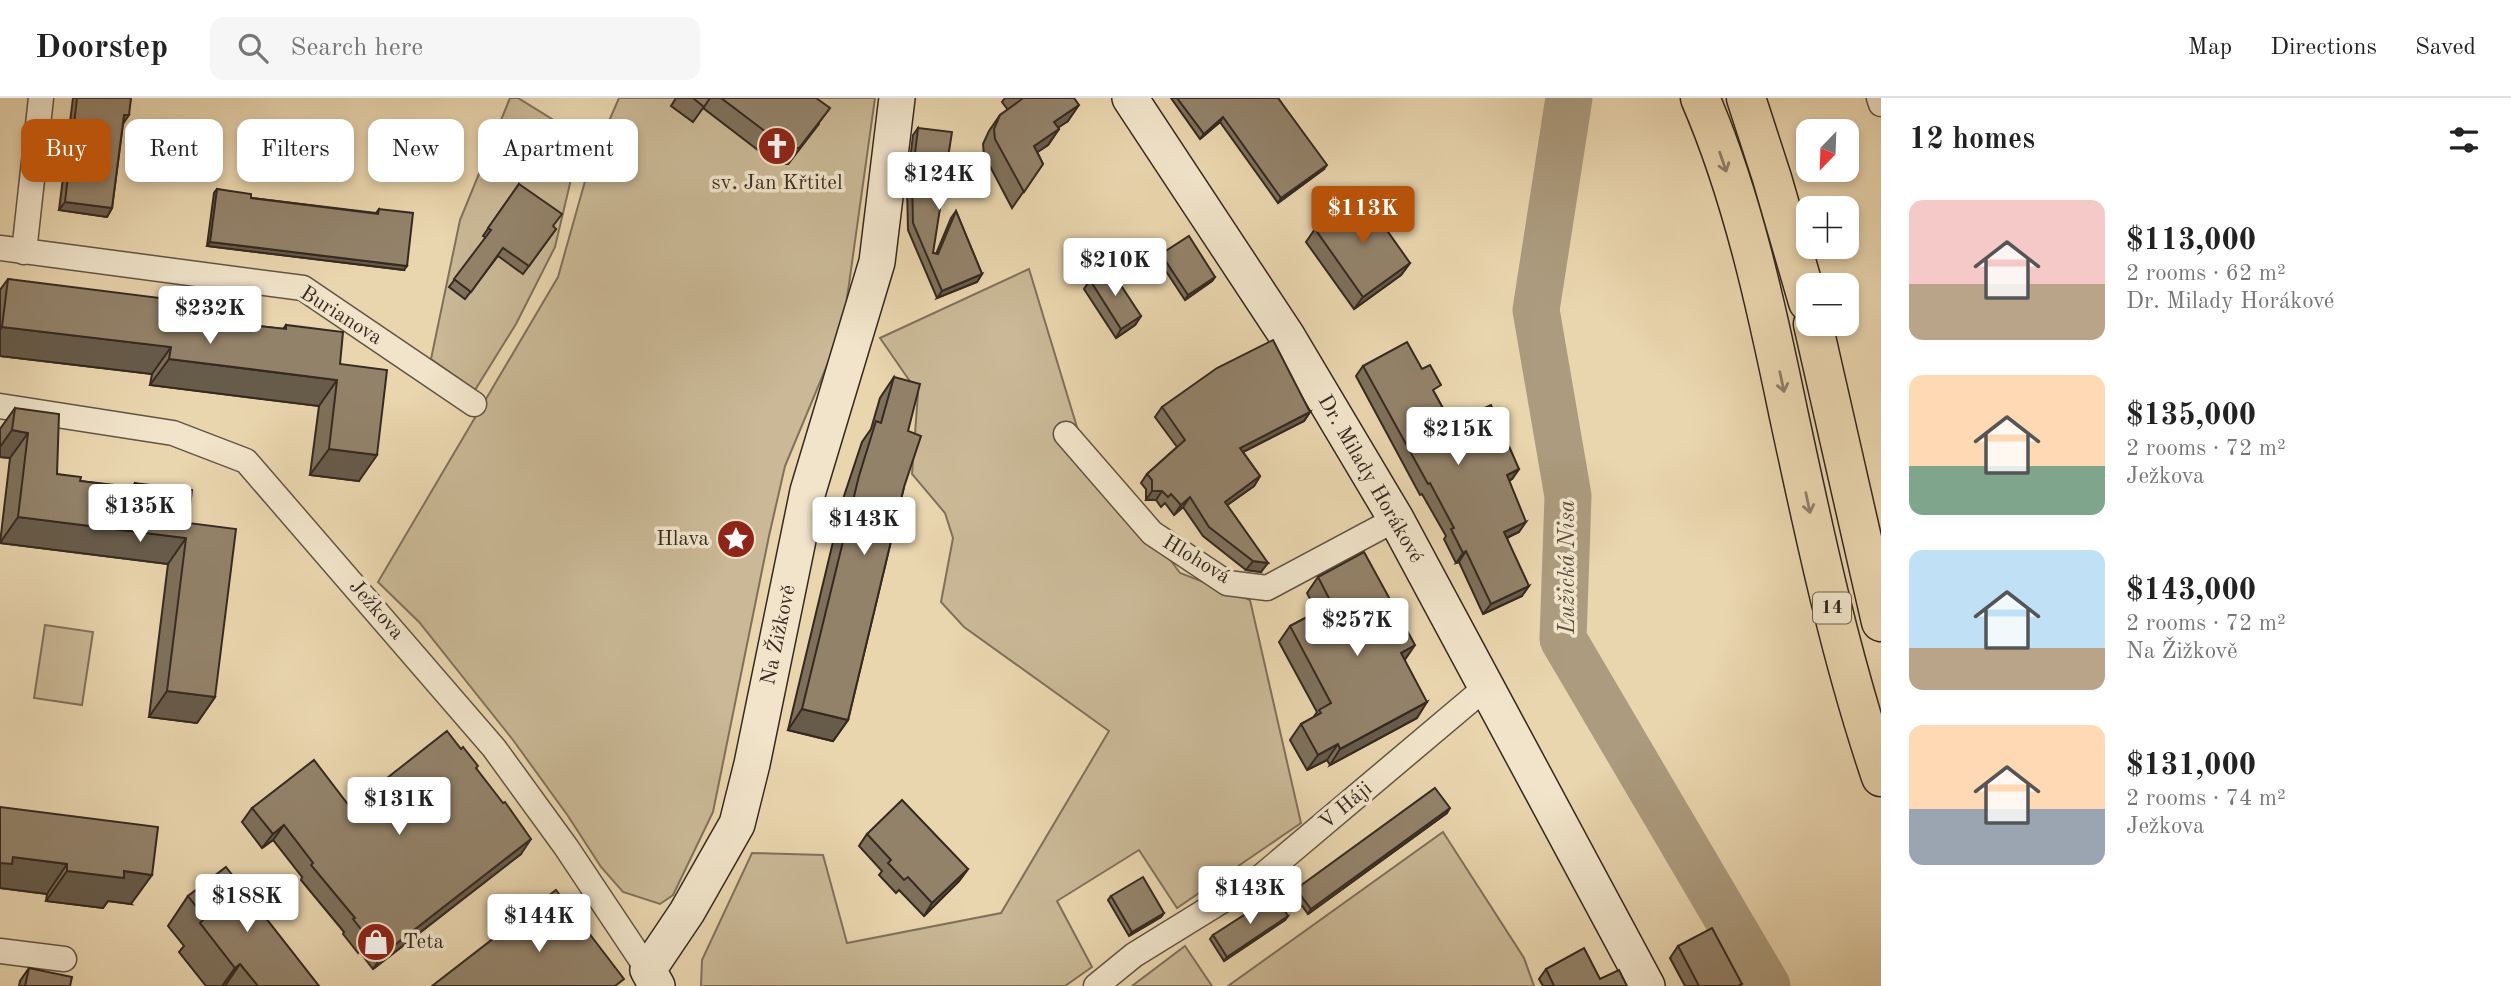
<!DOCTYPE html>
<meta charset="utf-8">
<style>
:root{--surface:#fff;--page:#f6f6f6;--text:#222;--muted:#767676;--line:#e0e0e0;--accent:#b45309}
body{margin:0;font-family:"Old Standard TT",serif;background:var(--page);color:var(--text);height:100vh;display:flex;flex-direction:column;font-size:26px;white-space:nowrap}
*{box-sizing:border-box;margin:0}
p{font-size:23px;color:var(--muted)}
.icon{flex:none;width:38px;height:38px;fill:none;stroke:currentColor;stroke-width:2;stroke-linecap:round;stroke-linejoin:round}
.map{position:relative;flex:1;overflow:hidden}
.side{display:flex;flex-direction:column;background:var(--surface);width:630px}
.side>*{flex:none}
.banner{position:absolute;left:21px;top:21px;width:665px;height:63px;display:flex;gap:14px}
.needle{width:46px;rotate:203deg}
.buttons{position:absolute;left:1796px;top:21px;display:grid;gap:14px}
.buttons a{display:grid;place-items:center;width:63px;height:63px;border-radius:14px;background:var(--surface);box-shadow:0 4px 10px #0003;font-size:35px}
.price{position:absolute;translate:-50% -60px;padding:0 16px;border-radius:7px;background:#fff;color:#222;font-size:23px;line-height:46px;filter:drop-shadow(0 2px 4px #0008)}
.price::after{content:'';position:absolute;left:50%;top:42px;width:21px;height:16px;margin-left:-10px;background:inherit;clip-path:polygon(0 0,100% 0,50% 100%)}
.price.current{background:var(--accent);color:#fff}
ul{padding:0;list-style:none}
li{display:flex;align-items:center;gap:21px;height:175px;padding:0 28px}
li span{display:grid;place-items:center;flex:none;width:196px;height:140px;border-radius:14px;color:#555}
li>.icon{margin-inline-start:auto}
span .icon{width:84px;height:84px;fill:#fffc;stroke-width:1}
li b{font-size:30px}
h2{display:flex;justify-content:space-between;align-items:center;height:84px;padding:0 28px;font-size:30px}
.pill{padding:0 24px;border-radius:14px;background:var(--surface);box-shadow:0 4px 10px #0003;font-size:24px;line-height:63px}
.pill.current{background:var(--accent);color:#fff}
header{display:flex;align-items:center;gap:42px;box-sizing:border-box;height:98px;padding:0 35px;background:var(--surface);border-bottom:2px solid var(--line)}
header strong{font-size:33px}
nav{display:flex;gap:38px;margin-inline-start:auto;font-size:24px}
.search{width:490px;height:63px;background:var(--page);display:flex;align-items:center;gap:18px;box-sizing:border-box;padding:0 24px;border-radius:14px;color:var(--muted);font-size:26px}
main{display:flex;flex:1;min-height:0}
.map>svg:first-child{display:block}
.green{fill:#cab896;stroke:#80705b;stroke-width:2}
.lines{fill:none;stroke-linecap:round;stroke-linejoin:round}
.river{stroke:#ac9b7e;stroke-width:47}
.street-casing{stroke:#625444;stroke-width:27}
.secondary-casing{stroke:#352920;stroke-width:38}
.highway-casing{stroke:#352920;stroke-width:41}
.street{stroke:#f1e4ca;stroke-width:24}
.secondary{stroke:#f1e4ca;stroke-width:35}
.highway{stroke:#e9d5ae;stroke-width:38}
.wall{fill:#7e705b;stroke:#352920;stroke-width:2}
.shaded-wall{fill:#675b4a;stroke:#352920;stroke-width:2}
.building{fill:#93826a;stroke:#352920;stroke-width:2}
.oneway{stroke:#8f7f67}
.labels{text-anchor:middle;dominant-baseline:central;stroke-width:7;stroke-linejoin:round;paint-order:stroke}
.shield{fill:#f1e4ca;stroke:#6d6153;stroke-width:2}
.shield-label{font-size:19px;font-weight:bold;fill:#352920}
.poi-label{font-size:21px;fill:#352920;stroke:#f1e4ca}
.street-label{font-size:21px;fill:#352920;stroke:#f1e4ca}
.water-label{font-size:23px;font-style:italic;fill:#594b3c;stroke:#f1e4ca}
</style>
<header>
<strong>Doorstep</strong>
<div class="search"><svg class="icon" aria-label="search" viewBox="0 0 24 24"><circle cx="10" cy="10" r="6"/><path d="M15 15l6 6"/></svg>Search here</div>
<nav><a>Map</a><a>Directions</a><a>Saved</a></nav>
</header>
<main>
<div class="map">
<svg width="1881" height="888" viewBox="0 0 1881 888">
<rect width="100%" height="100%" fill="#e9d5ae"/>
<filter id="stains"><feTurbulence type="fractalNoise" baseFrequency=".00286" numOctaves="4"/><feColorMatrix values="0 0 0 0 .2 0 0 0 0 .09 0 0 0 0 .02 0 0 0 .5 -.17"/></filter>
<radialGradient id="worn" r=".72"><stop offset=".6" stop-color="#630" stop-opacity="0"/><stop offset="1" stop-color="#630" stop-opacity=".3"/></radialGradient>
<g class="green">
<polygon points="510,0 518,0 581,39 555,149 516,226 475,292 431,261 460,122"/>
<polygon points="619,0 677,0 703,10 794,0 875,0 843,229 785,368 769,438 713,714 673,797 660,806 623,794 601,769 568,718 513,642 419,524 378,484 558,179 589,69"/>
<polygon points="1029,171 1080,339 1180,475 1250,502 1301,725 1177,810 1139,752 1057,803 1092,869 1065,888 701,888 702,862 752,755 823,757 847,845 1001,815 1109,633 964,529 941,504 953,440 945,415 912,376 918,295 880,240"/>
<polygon points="45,527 93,534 82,607 34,600"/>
<polygon points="1443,734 1524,860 1534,888 1228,888"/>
<polygon points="1185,848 1212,888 1132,888"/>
</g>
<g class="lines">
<polyline class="river" points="1569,0 1536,212 1568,398 1563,541 1767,888"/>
<defs>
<g id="street">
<polyline points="1879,0 1881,6"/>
<polyline points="0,150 303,190 474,306"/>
<polyline points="24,154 41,0"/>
<polyline points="0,308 173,335 246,363 494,650 566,749 648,872"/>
<polyline points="1066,336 1152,435 1227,485 1267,490 1396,421"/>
<polyline points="0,853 64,861"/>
<polyline points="1096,888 1134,857 1262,778 1485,590"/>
</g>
<g id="secondary">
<polyline points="1130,0 1287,238 1396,421 1647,888"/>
<polyline points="657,888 648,872 687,814 737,726 752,666 808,393 877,164 897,0"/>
</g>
<g id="highway">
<path d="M 1700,0 C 1743,99 1767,212 1789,318 C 1815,439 1841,561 1881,679"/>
<polyline points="1746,0 1772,80 1808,204"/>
<polyline points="1813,226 1881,524"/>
</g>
</defs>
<use href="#street" class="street-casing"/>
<use href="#secondary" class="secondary-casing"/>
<use href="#highway" class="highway-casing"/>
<use href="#street" class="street"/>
<use href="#secondary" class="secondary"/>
<use href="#highway" class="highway"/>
</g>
<g class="wall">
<polygon points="73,0 131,0 123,26 112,110 107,119 59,112"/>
<polygon points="676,0 816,0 819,26 788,66 776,66 703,10 693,24 671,8"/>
<polygon points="1005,0 1074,0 1068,23 1058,29 1059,31 1048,47 1037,54 1043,66 1012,110 984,57 983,46 989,33 1000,17 1008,12 1002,4"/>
<polygon points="1171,0 1278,0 1324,71 1278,105 1220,24 1200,41"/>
<polygon points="918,30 933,155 936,156 951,120 956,113 982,176 977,184 937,200 908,132 907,88 913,37"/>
<polygon points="519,86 553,129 556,131 523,176 498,158 465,201 449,189 486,140 483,138"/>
<polygon points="217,91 251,100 376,115 379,111 404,172 207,148 214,95"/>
<polygon points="1315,131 1410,165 1401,177 1354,211 1306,144"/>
<polygon points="1161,156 1215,179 1212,183 1185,202 1158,161"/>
<polygon points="8,181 232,225 283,231 286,227 340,266 359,383 310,377 319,308 150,287 152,276 0,258 0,192"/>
<polygon points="1090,182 1141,218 1135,227 1116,240 1084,191"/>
<polygon points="1363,268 1435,296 1451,325 1519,371 1512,381 1509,383 1519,434 1507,440 1522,498 1483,516 1459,464 1456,465 1444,441 1446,438 1422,396 1420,397 1356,278"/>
<polygon points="894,279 908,333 904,389 848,622 833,643 788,632 844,398 862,344 871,331 880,300"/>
<polygon points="1162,309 1310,314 1304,323 1243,354 1260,378 1254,388 1227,407 1261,474 1246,472 1203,438 1183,409 1174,417 1165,405 1161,409 1156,402 1146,402 1146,391 1141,385 1147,376 1177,349 1155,319"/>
<polygon points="15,310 57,376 80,383 132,389 135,385 188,425 215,599 197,625 149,619 168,466 0,445 10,360 0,359 0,331"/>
<polygon points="1318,479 1404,562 1417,620 1330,667 1327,662 1307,672 1290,642 1301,626 1313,620 1317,614 1279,544 1290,528 1317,514 1307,495"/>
<polygon points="476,670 521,756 373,871 359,853 358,855 343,836 344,834 301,782 302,779 273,742 262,750 242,724 252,710 350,709"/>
<polygon points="0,709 131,806 108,803 103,810 46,803 47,796 0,790"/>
<polygon points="1447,715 1308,816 1293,795 1296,791"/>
<polygon points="867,736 968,771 959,783 924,818 899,792 896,795 879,777 882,773 859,748"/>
<polygon points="188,798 319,888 206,888 179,854 184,848 168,828"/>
<polygon points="1111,798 1164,815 1161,819 1129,838 1108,802"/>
<polygon points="1288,818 1285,822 1224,863 1210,841 1213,837"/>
<polygon points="1678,848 1742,886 1740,888 1685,888 1670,860"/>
<polygon points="29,870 70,888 19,888 20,883"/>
<polygon points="1546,871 1600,881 1627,888 1543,888 1539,881"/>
</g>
<g class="shaded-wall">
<polygon points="1079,7 1068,23 1043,40 1054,24"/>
<polygon points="830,10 788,66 776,66 787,50"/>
<polygon points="124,17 129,17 123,26"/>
<polygon points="1223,19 1220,24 1200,41 1204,36"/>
<polygon points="1059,31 1048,47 1023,64 1034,48"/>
<polygon points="1327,67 1324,71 1278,105 1281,100"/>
<polygon points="65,104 112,110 107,119 59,112"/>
<polygon points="210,144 407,168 404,172 207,148"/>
<polygon points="1410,165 1401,177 1354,211 1363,199"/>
<polygon points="982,176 977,184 937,200 942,193"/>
<polygon points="1215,179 1212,183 1185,202 1188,197"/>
<polygon points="1141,218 1135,227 1116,240 1121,231"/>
<polygon points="2,229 171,249 152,276 0,258 0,232"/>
<polygon points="169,261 337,282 319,308 150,287"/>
<polygon points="1310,314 1304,323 1233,359 1240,350"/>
<polygon points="12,332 28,335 10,360 0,359 0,349"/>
<polygon points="329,351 377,357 359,383 310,377"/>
<polygon points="1519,371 1512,381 1500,387 1507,377"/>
<polygon points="1260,378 1254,388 1219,413 1225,404"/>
<polygon points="1152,393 1162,393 1156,402 1146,402"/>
<polygon points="1190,399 1183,409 1174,417 1181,407"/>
<polygon points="18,419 186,440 168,466 0,445"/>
<polygon points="1526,424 1519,434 1497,444 1504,434"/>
<polygon points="1466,453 1459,464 1456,465 1463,455"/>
<polygon points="1253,463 1268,465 1261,474 1246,472"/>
<polygon points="1529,488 1522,498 1483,516 1491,506"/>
<polygon points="1415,547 1404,563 1401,555"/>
<polygon points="167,593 215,599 197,625 149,619"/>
<polygon points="1427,604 1417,620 1330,667 1340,651"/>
<polygon points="802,611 848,622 833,643 788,632"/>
<polygon points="1338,646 1327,662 1307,672 1318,657"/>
<polygon points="1450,710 1447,715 1308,816 1311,811"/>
<polygon points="284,727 273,742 262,750 273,736"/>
<polygon points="531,741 521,756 373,871 383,856"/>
<polygon points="13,759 67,766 47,796 0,790 0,765"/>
<polygon points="968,771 959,783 924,818 932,805"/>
<polygon points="67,773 124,773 152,777 131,806 108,803 103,810 46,803"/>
<polygon points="1164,815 1161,819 1129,838 1132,834"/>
<polygon points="1288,818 1285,822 1224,863 1227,859"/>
<polygon points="240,866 225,888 222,888 235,870"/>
</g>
<g class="building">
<polygon points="77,0 131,0 129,17 124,17 112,110 65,104"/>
<polygon points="693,0 710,0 704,9"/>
<polygon points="721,0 816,0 830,10 799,50 787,50"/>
<polygon points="1021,0 1074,0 1079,7 1054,24 1059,31 1034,48 1043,66 1024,94 995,41 994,31 1000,17 1022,1"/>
<polygon points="1177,0 1278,0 1327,67 1281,100 1223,19 1204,36"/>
<polygon points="918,30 952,34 933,155 938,156 956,113 982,176 942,193 913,125 912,81"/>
<polygon points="519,86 562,116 553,128 556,131 529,168 503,150 471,194 454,181 491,132 488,130"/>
<polygon points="217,91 251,96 251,100 378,116 379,111 413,115 407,168 210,144"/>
<polygon points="1362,97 1410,165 1363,199 1315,131"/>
<polygon points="1189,138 1215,179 1188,197 1161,156"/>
<polygon points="1109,169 1141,218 1121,231 1090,182"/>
<polygon points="8,181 176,202 175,213 232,220 232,225 286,231 286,227 343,234 340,266 387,272 377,357 329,351 337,282 169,261 171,249 2,229"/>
<polygon points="1273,242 1310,314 1240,350 1260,378 1225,404 1268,465 1253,463 1209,429 1190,399 1181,407 1171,396 1168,399 1162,393 1152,393 1152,382 1147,376 1185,342 1162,309 1217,270"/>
<polygon points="1407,244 1422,271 1430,267 1441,287 1433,292 1451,325 1491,307 1519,371 1507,377 1526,424 1504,434 1529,488 1491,506 1466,453 1463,455 1451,431 1454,430 1430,385 1428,386 1363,268"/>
<polygon points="894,279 920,286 908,333 921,338 904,389 848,622 802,611 859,378 876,323 881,325"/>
<polygon points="15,310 59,316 57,376 81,379 80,383 134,390 135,385 192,392 188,425 236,431 215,599 167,593 186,440 18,419 28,335 12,332"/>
<polygon points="1364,454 1415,547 1401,555 1427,604 1340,651 1338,646 1318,657 1301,626 1321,615 1319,612 1331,605 1290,528 1332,506 1318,479"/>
<polygon points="447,633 461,651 463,649 478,668 476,670 503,705 505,704 531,741 383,856 370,839 368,840 353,821 355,820 311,767 313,765 284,727 273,736 252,710 314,662 350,709"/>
<polygon points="1435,690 1450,710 1311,811 1296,791"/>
<polygon points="902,702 968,771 932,805 908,779 904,782 888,765 891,762 867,736"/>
<polygon points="0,709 158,729 152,777 124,773 124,780 67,773 67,766 13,759 12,766 0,765"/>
<polygon points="226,769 319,888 258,888 240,866 235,870 200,825 205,820 188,798"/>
<polygon points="1143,779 1164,815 1132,834 1111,798"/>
<polygon points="556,792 624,881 615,888 432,888"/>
<polygon points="1275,797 1288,818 1227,859 1213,837"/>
<polygon points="1712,830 1742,886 1738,888 1699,888 1678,848"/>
<polygon points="1584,850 1600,881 1619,872 1627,888 1554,888 1546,871"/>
<polygon points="29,870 72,879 70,888 25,888"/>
</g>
<defs><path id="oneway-shaft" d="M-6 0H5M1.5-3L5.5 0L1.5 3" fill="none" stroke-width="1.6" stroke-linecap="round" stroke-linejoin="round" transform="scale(1.75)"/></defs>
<g class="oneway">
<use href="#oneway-shaft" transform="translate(1723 64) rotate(71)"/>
<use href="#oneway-shaft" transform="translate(1782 284) rotate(78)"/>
<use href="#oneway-shaft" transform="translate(1808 405) rotate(78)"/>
</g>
<defs>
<symbol id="church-disc" viewBox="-11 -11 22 22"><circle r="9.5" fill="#8f2418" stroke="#f1e4ca"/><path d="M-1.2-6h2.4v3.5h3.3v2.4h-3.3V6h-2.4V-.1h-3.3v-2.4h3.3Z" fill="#fff"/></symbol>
<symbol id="sight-disc" viewBox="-11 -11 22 22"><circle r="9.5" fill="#8f2418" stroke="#f1e4ca"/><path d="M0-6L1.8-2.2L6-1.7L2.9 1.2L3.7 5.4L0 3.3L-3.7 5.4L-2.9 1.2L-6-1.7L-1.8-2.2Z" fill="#fff"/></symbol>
<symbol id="shop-disc" viewBox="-11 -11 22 22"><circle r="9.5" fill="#8f2418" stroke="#f1e4ca"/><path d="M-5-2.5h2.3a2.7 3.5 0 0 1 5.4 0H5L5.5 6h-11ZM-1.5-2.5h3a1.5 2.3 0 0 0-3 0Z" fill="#fff"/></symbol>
</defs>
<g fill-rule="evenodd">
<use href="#church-disc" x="755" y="26" width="44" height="44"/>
<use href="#sight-disc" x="714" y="419" width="44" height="44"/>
<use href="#shop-disc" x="354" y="822" width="44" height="44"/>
</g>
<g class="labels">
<rect class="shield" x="1813" y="494.5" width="38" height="31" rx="5"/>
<g class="shield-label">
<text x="1832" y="510">14</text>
</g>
<g class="poi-label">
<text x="777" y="85">sv. Jan Křtitel</text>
<text x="709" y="441" text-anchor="end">Hlava</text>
<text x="403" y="844" text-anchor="start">Teta</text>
</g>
<g class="street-label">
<text transform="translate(341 218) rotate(32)">Burianova</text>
<text transform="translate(1370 381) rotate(60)">Dr. Milady Horákové</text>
<text transform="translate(1196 462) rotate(31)">Hlohová</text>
<text transform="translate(376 512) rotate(49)">Ježkova</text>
<text transform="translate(779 537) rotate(-78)">Na Žižkově</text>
<text transform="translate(1346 708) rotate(-40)">V Háji</text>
</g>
<g class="water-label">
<text transform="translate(1567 469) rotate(-90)">Lužická Nisa</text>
</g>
</g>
<rect width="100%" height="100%" filter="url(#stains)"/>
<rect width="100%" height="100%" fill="url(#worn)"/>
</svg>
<div class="buttons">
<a><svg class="needle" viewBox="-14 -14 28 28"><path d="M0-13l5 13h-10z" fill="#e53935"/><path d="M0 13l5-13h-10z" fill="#767676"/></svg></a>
<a>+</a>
<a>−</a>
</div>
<b class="price" style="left:939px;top:114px">$124K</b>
<b class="price current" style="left:1363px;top:148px">$113K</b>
<b class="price" style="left:1115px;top:200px">$210K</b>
<b class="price" style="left:210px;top:248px">$232K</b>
<b class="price" style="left:1458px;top:369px">$215K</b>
<b class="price" style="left:140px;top:446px">$135K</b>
<b class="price" style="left:864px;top:459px">$143K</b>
<b class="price" style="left:1357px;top:560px">$257K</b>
<b class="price" style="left:399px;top:739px">$131K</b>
<b class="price" style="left:1250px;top:828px">$143K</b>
<b class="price" style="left:247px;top:836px">$188K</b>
<b class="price" style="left:539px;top:856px">$144K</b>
<div class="banner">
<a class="pill current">Buy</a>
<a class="pill">Rent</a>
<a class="pill">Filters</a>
<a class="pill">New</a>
<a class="pill">Apartment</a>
</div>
</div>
<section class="side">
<h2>12 homes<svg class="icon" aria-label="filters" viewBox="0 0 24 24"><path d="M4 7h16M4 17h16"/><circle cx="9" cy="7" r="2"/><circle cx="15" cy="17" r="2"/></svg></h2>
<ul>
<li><span style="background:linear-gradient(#f6c9c9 60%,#b9a48a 0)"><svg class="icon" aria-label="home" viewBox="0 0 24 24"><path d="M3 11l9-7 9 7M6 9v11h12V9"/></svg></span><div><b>$113,000</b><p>2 rooms · 62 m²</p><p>Dr. Milady Horákové</p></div></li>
<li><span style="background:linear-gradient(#ffd9b3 65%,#7fa58c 0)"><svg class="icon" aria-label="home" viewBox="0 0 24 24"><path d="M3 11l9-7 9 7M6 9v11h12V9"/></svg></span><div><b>$135,000</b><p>2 rooms · 72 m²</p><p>Ježkova</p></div></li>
<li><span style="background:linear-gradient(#bfe0f5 70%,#b9a48a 0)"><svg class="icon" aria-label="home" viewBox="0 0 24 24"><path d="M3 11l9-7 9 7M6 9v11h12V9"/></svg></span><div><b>$143,000</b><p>2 rooms · 72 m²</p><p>Na Žižkově</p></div></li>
<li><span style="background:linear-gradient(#ffd9b3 60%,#9aa5b1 0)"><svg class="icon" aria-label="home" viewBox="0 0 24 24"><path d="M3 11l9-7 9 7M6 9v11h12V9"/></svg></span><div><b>$131,000</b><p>2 rooms · 74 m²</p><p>Ježkova</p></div></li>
</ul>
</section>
</main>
